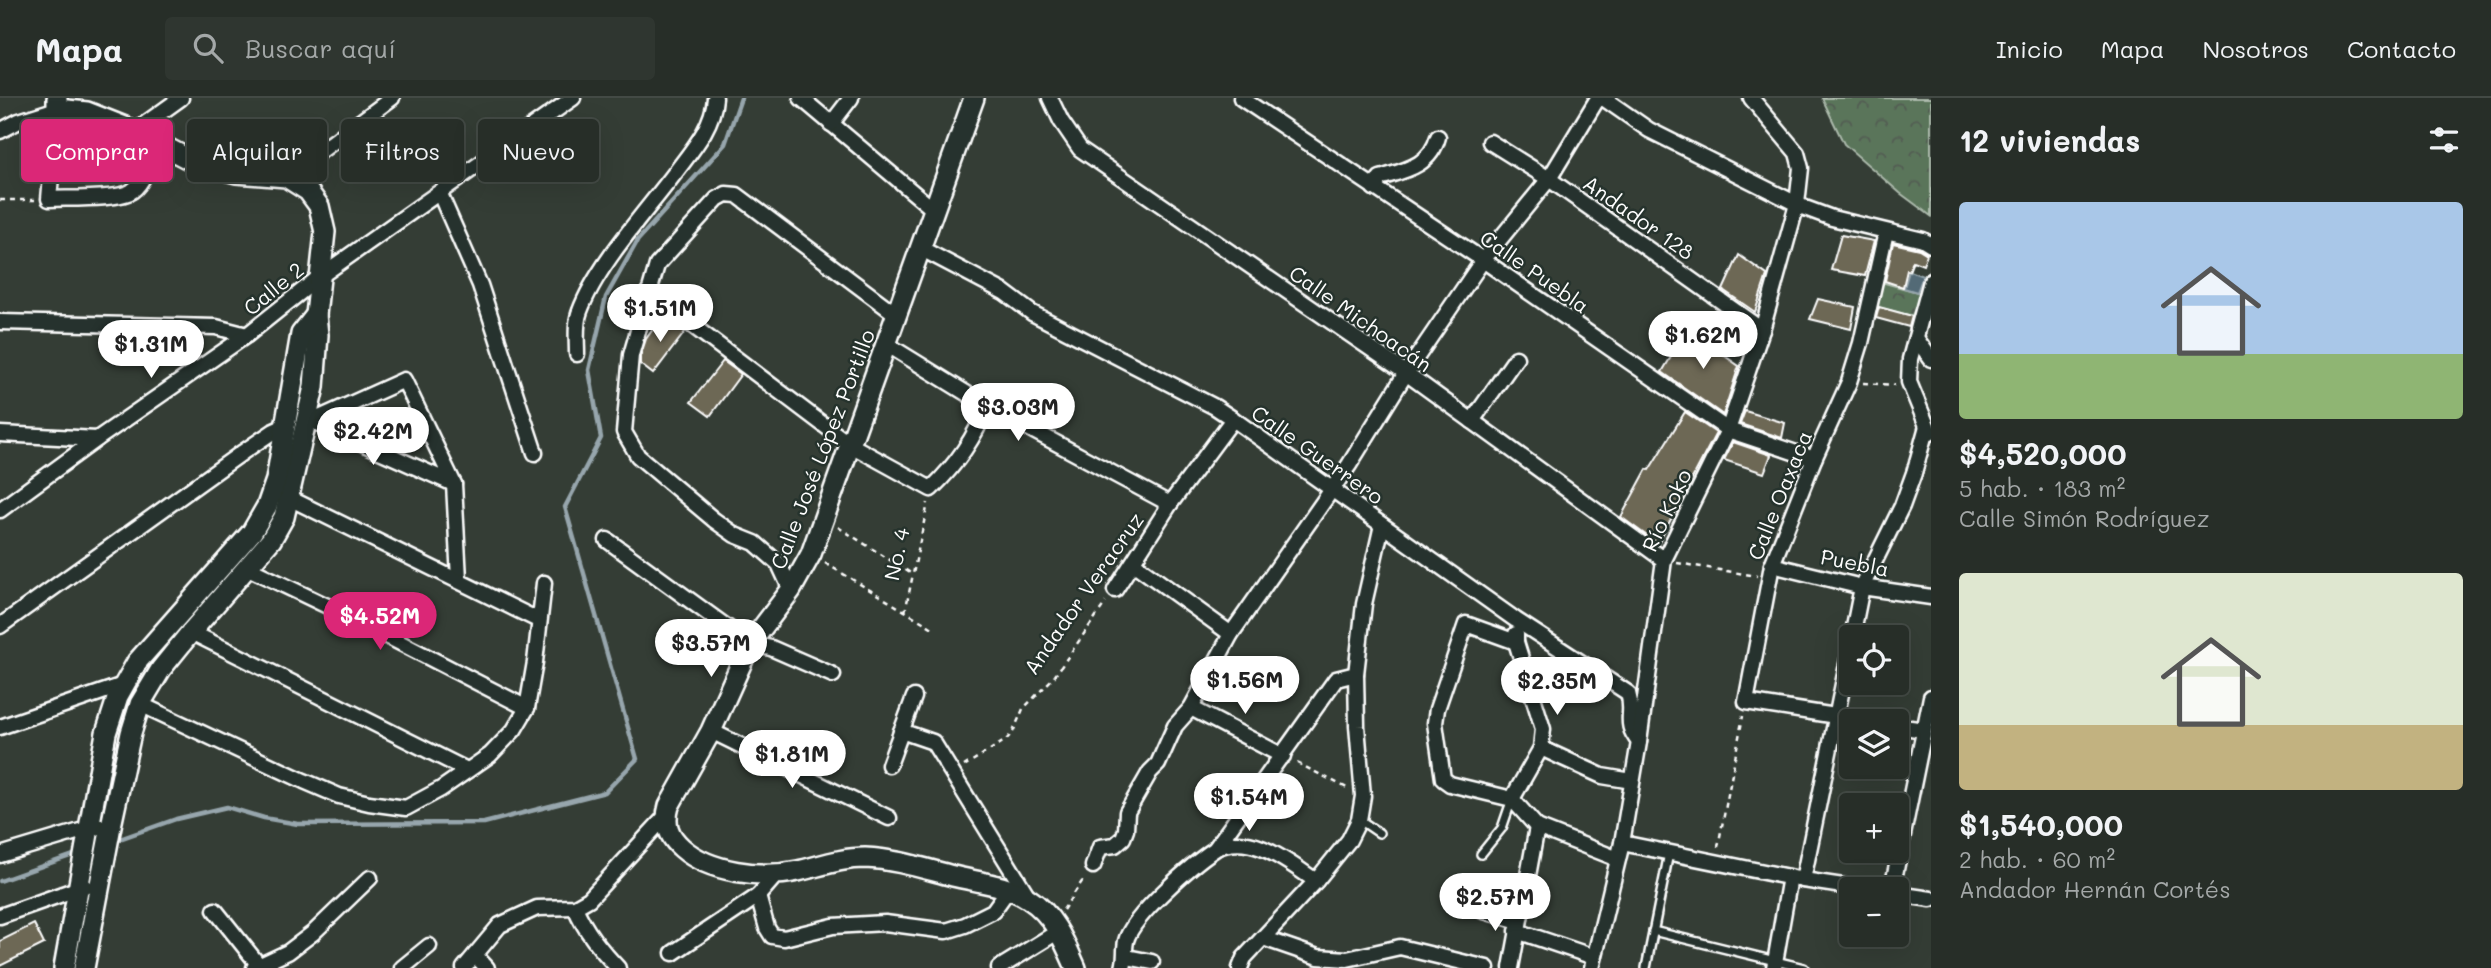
<!DOCTYPE html>
<html lang="es">
<meta charset="utf-8">
<style>
:root{--surface:#272e28;--page:#2f3630;--text:#f1f3f6;--muted:#a4a8a8;--line:#434a45;--accent:#db2777}
body{margin:0;font-family:Mali,sans-serif;background:var(--page);color:var(--text);height:100vh;display:flex;flex-direction:column;font-size:26px;white-space:nowrap}
*{box-sizing:border-box;margin:0}
p{font-size:23px;color:var(--muted)}
.icon{flex:none;width:38px;height:38px;fill:none;stroke:currentColor;stroke-width:2;stroke-linecap:round;stroke-linejoin:round}
.map{position:relative;flex:1;overflow:hidden}
.panel{display:flex;flex-direction:column;background:var(--surface);width:560px}
.panel>*{flex:none}
.hud{position:absolute;left:21px;top:21px;width:665px;height:63px;display:flex;gap:14px}
.tools{position:absolute;left:1839px;top:527px;display:grid;gap:14px}
.tools a{display:grid;place-items:center;width:70px;height:70px;border-radius:7px;background:var(--surface);box-shadow:0 7px 28px #0002,0 0 0 2px var(--line);font-size:35px}
.price{position:absolute;translate:-50% -60px;padding:0 16px;border-radius:24px;background:#fff;color:#222;font-size:23px;line-height:46px;filter:drop-shadow(0 2px 4px #0008)}
.price::after{content:'';position:absolute;left:50%;top:42px;width:21px;height:16px;margin-left:-10px;background:inherit;clip-path:polygon(0 0,100% 0,50% 100%)}
.price.active{background:var(--accent);color:#fff}
ul{padding:0;list-style:none}
li{display:grid;align-content:center;gap:14px;height:371px;padding:0 28px}
li span{display:grid;place-items:center;height:217px;border-radius:7px;color:#555}
li>.icon{margin-inline-start:auto}
span .icon{width:126px;height:126px;fill:#fffc;stroke-width:1}
li b{font-size:30px}
h2{display:flex;justify-content:space-between;align-items:center;height:84px;padding:0 28px;font-size:30px}
.pill{padding:0 24px;border-radius:7px;background:var(--surface);box-shadow:0 7px 28px #0002,0 0 0 2px var(--line);font-size:24px;line-height:63px}
.pill.active{background:var(--accent);color:#fff}
header{display:flex;align-items:center;gap:42px;box-sizing:border-box;height:98px;padding:0 35px;background:var(--surface);border-bottom:2px solid var(--line)}
header strong{font-size:33px}
nav{display:flex;gap:38px;margin-inline-start:auto;font-size:24px}
.search{width:490px;height:63px;background:var(--page);display:flex;align-items:center;gap:18px;box-sizing:border-box;padding:0 24px;border-radius:7px;color:var(--muted);font-size:26px}
main{display:flex;flex:1;min-height:0}
.map>svg:first-child{display:block}
.forest{fill:url(#forest-crowns);stroke:#acbaac;stroke-width:2}
.water{fill:#526a76;stroke:#97a6ad;stroke-width:2}
.lines{fill:none;stroke-linecap:round;stroke-linejoin:round}
.stream{stroke:#97a6ad;stroke-width:4.5}
.building{fill:#6d6755;stroke:#fff;stroke-width:2}
.lane-casing{stroke:#fff;stroke-width:12}
.street-casing{stroke:#fff;stroke-width:19}
.secondary-casing{stroke:#fff;stroke-width:24}
.path{stroke:#fff;stroke-width:2.5;stroke-dasharray:5 5;stroke-linecap:butt}
.lane{stroke:#26332d;stroke-width:7}
.street{stroke:#26332d;stroke-width:14}
.secondary{stroke:#26332d;stroke-width:19}
.labels{text-anchor:middle;dominant-baseline:central;stroke-width:5;stroke-linejoin:round;paint-order:stroke}
.street-label{font-size:21px;fill:#fff;stroke:#26332d}
</style>
<header>
<strong>Mapa</strong>
<div class="search"><svg class="icon" aria-label="search" viewBox="0 0 24 24"><circle cx="10" cy="10" r="6"/><path d="M15 15l6 6"/></svg>Buscar aquí</div>
<nav><a>Inicio</a><a>Mapa</a><a>Nosotros</a><a>Contacto</a></nav>
</header>
<main>
<div class="map">
<svg width="1931" height="870" viewBox="0 0 1931 870">
<defs>
<pattern id="forest-crowns" width="20" height="18" patternUnits="userSpaceOnUse" patternTransform="scale(1.75)"><rect width="20" height="18" fill="#5a745a"/><path d="M2 6a3 3 0 1 1 6 0M12 15a3 3 0 1 1 6 0" fill="none" stroke="#525c52"/></pattern>
</defs>
<rect width="100%" height="100%" fill="#343d35"/>
<filter id="ink" filterUnits="userSpaceOnUse"><feTurbulence type="fractalNoise" baseFrequency=".0143" numOctaves="2"/><feDisplacementMap in="SourceGraphic" scale="14" xChannelSelector="R" yChannelSelector="G"/><feConvolveMatrix kernelMatrix="1 2 1 2 8 2 1 2 1" color-interpolation-filters="sRGB"/></filter>
<g filter="url(#ink)">
<g class="forest">
<polygon points="1822,0 1931,0 1931,118 1900,95 1844,46"/>
<polygon points="1881,184 1921,195 1912,218 1874,208"/>
</g>
<polygon class="water" points="1909,173 1923,178 1917,194 1904,190"/>
<g class="lines">
<g class="stream">
<polyline points="114,743 176,721 227,709 264,720 298,726 484,725 605,694 637,661 565,409 601,340 589,272 606,199 638,142 725,46 741,0"/>
<polyline points="0,783 76,756"/>
</g>
</g>
<g class="building">
<polygon points="1841,137 1874,143 1865,178 1831,172"/>
<polygon points="1893,145 1919,151 1927,156 1923,167 1913,163 1909,173 1907,172 1903,189 1885,183"/>
<polygon points="1739,157 1767,177 1755,214 1723,192"/>
<polygon points="1818,201 1855,209 1851,231 1810,221"/>
<polygon points="1879,209 1912,218 1909,229 1876,220"/>
<polygon points="663,217 685,234 653,276 640,266 640,259 646,241"/>
<polygon points="1687,232 1739,268 1723,317 1662,274"/>
<polygon points="723,263 741,276 710,318 691,304"/>
<polygon points="1745,313 1785,325 1782,340 1740,326"/>
<polygon points="1685,314 1716,335 1658,446 1621,419 1647,371 1649,372"/>
<polygon points="1733,344 1771,357 1764,375 1724,362"/>
<polygon points="34,826 44,846 0,868 0,843"/>
</g>
<g class="lines">
<defs>
<g id="lane">
<polyline points="1360,722 1379,735"/>
<polyline points="1481,756 1502,730 1512,701"/>
<polyline points="1653,833 1804,870"/>
<polyline points="1646,870 1669,755"/>
</g>
<g id="street">
<polyline points="801,0 934,112"/>
<polyline points="1050,0 1061,23 1080,51 1406,275 1664,462"/>
<polyline points="1241,0 1483,162 1728,332 1814,361"/>
<polyline points="1603,0 1649,32 1805,110 1832,120 1923,142 1931,147"/>
<polyline points="831,26 851,0"/>
<path d="M 0,33 L 19,23 L 57,11 L 49,101 C 66,100 120,102 132,93 C 146,83 150,60 155,44"/>
<polyline points="135,33 181,0"/>
<polyline points="1490,44 1549,81 1762,232"/>
<polyline points="286,79 392,0"/>
<path d="M 1374,90 L 1380,80 C 1406,72 1430,68 1438,39"/>
<polyline points="440,96 480,187 535,355"/>
<path d="M 922,151 L 1004,194 L 1032,215 L 1215,309 L 1233,321 L 1516,522 L 1628,595 C 1635,616 1622,624 1639,644"/>
<path d="M 648,194 L 849,346 L 931,391 C 955,368 975,340 987,308"/>
<polyline points="0,224 216,229 247,237"/>
<polyline points="1916,240 1931,261"/>
<polyline points="888,247 987,308 1170,406"/>
<path d="M 577,256 C 577,243 575,225 580,213 C 597,167 645,115 675,75 C 692,52 713,29 715,0"/>
<polyline points="308,321 454,386"/>
<polyline points="313,323 404,282 454,386 459,481"/>
<polyline points="1472,323 1516,260"/>
<polyline points="1930,335 1909,284 1910,261 1931,183"/>
<polyline points="0,336 97,341"/>
<polyline points="289,400 538,522"/>
<polyline points="0,412 97,341 247,237 322,177 573,0"/>
<polyline points="607,442 750,546 771,550 833,577"/>
<polyline points="1133,465 1231,536"/>
<polyline points="1772,467 1862,489 1931,499"/>
<polyline points="248,470 346,517 527,610"/>
<polyline points="791,492 779,466 755,445 735,437 714,422 638,358 624,334 631,257 657,167 717,101 726,96 737,97 897,217"/>
<polyline points="1115,492 1170,406 1233,321"/>
<polyline points="0,528 243,354 274,333 285,328"/>
<polyline points="191,534 467,672"/>
<polyline points="1852,539 1862,489 1902,408 1914,375 1927,328"/>
<polyline points="1516,544 1466,526 1437,611 1435,625 1443,681 1450,686 1512,701 1537,729 1618,761"/>
<polyline points="140,606 304,683 339,698 369,705 406,710 441,691 490,657 514,632 527,610 535,564 544,485"/>
<polyline points="1191,610 1283,658"/>
<polyline points="1868,623 1746,604 1772,467 1814,361 1849,284 1861,245 1886,134"/>
<polyline points="1897,628 1924,632"/>
<polyline points="0,629 123,587"/>
<polyline points="711,633 889,720"/>
<polyline points="901,633 933,644 1029,800"/>
<polyline points="1541,650 1602,678 1632,683"/>
<polyline points="889,667 914,599"/>
<polyline points="1512,701 1541,650 1543,631 1516,544 1516,536"/>
<polyline points="1622,745 1803,782 1863,791"/>
<path d="M 1216,750 C 1251,733 1288,764 1316,783"/>
<polyline points="0,757 90,730 111,728"/>
<polyline points="1093,768 1100,749 1115,747 1123,740 1126,732 1127,714 1150,674 1158,666 1175,628 1191,610 1231,536 1349,367 1406,275 1483,162 1549,81 1598,0"/>
<polyline points="1803,782 1852,542"/>
<polyline points="1892,791 1931,599"/>
<polyline points="1897,796 1931,801"/>
<polyline points="758,798 767,830 772,838 784,840 833,828 885,825 946,833 965,827 993,813 1008,792"/>
<path d="M 575,809 C 585,833 600,851 618,870"/>
<polyline points="215,812 258,866"/>
<polyline points="1481,812 1519,823"/>
<polyline points="0,818 85,788"/>
<polyline points="1517,833 1594,859"/>
<polyline points="1263,840 1318,859 1347,861 1400,849 1487,870"/>
<polyline points="673,855 758,798 778,775"/>
<polyline points="475,857 487,870"/>
<polyline points="1127,859 1152,864"/>
<polyline points="254,870 288,854 313,835 370,780"/>
<polyline points="402,870 429,848"/>
<polyline points="464,870 500,827 537,810 575,809 589,801 665,719"/>
<polyline points="999,870 1059,833"/>
<path d="M 1123,870 C 1126,860 1124,852 1126,843 C 1132,818 1194,765 1215,751 L 1336,581 L 1356,576"/>
<polyline points="1240,870 1244,860 1316,783 1349,742 1359,722 1363,698 1357,628 1356,576 1364,506 1382,427"/>
<polyline points="1511,870 1537,729"/>
<polyline points="1592,870 1622,745 1639,644 1664,462 1728,332 1762,232 1797,106 1801,70 1797,55 1751,0"/>
<polyline points="1774,870 1790,779"/>
</g>
<g id="secondary">
<polyline points="57,0 57,11 87,14 135,33 194,64 236,75 286,79 308,93 319,108 325,134 316,217 318,237 314,289 284,419 271,442 191,534 161,571 140,606 131,635 111,728 84,870"/>
<path d="M 974,0 L 811,456 L 791,492 L 750,546 L 711,633 L 669,708 C 664,725 668,738 682,750 C 709,774 762,781 798,773 C 820,768 841,760 865,760 C 895,761 925,771 953,778 C 978,784 1008,787 1029,801 C 1054,817 1065,845 1076,870"/>
<polyline points="64,870 106,635 118,598 137,564 252,434 267,408 276,382 301,236 316,217"/>
</g>
</defs>
<use href="#lane" class="lane-casing"/>
<use href="#street" class="street-casing"/>
<use href="#secondary" class="secondary-casing"/>
<g class="path">
<polyline points="0,102 35,102"/>
<polyline points="1863,285 1895,287"/>
<polyline points="838,429 912,476"/>
<polyline points="825,465 933,530"/>
<polyline points="1677,465 1757,478"/>
<polyline points="905,514 928,405"/>
<polyline points="1297,665 1347,690"/>
<polyline points="964,668 1006,642 1013,634 1023,611 1054,579 1106,504"/>
<polyline points="1718,749 1743,618"/>
<polyline points="1063,812 1085,779"/>
</g>
<use href="#lane" class="lane"/>
<use href="#street" class="street"/>
<use href="#secondary" class="secondary"/>
</g>
</g>
<g class="labels">
<g class="street-label">
<text transform="translate(1639 119) rotate(35)">Andador 128</text>
<text transform="translate(1535 173) rotate(35)">Calle Puebla</text>
<text transform="translate(273 190) rotate(-39)">Calle 2</text>
<text transform="translate(1361 220) rotate(35)">Calle Michoacán</text>
<text transform="translate(822 351) rotate(-69)">Calle José López Portillo</text>
<text transform="translate(1318 356) rotate(35)">Calle Guerrero</text>
<text transform="translate(1779 397) rotate(-68)">Calle Oaxaca</text>
<text transform="translate(1666 412) rotate(-65)">Río Koko</text>
<text transform="translate(896 456) rotate(-78)">No. 4</text>
<text transform="translate(1855 464) rotate(11)">Puebla</text>
<text transform="translate(1083 495) rotate(-55)">Andador Veracruz</text>
</g>
</g>
</svg>
<div class="tools">
<a><svg class="icon" aria-label="locate" viewBox="0 0 24 24"><circle cx="12" cy="12" r="6"/><path d="M12 2v4M12 18v4M2 12h4M18 12h4"/></svg></a>
<a><svg class="icon" aria-label="layers" viewBox="0 0 24 24"><path d="M12 4l9 5-9 5-9-5zM3 14l9 5 9-5"/></svg></a>
<a>+</a>
<a>−</a>
</div>
<b class="price" style="left:660px;top:246px">$1.51M</b>
<b class="price" style="left:1703px;top:273px">$1.62M</b>
<b class="price" style="left:151px;top:282px">$1.31M</b>
<b class="price" style="left:1018px;top:345px">$3.03M</b>
<b class="price" style="left:373px;top:369px">$2.42M</b>
<b class="price active" style="left:380px;top:554px">$4.52M</b>
<b class="price" style="left:711px;top:581px">$3.57M</b>
<b class="price" style="left:1245px;top:618px">$1.56M</b>
<b class="price" style="left:1557px;top:619px">$2.35M</b>
<b class="price" style="left:792px;top:692px">$1.81M</b>
<b class="price" style="left:1249px;top:735px">$1.54M</b>
<b class="price" style="left:1495px;top:835px">$2.57M</b>
<div class="hud">
<a class="pill active">Comprar</a>
<a class="pill">Alquilar</a>
<a class="pill">Filtros</a>
<a class="pill">Nuevo</a>
</div>
</div>
<section class="panel">
<h2>12 viviendas<svg class="icon" aria-label="filters" viewBox="0 0 24 24"><path d="M4 7h16M4 17h16"/><circle cx="9" cy="7" r="2"/><circle cx="15" cy="17" r="2"/></svg></h2>
<ul>
<li><span style="background:linear-gradient(#a9c7e8 70%,#8fb573 0)"><svg class="icon" aria-label="home" viewBox="0 0 24 24"><path d="M3 11l9-7 9 7M6 9v11h12V9"/></svg></span><div><b>$4,520,000</b><p>5 hab. · 183 m²</p><p>Calle Simón Rodríguez</p></div></li>
<li><span style="background:linear-gradient(#dfe7d0 70%,#c2b280 0)"><svg class="icon" aria-label="home" viewBox="0 0 24 24"><path d="M3 11l9-7 9 7M6 9v11h12V9"/></svg></span><div><b>$1,540,000</b><p>2 hab. · 60 m²</p><p>Andador Hernán Cortés</p></div></li>
</ul>
</section>
</main>
